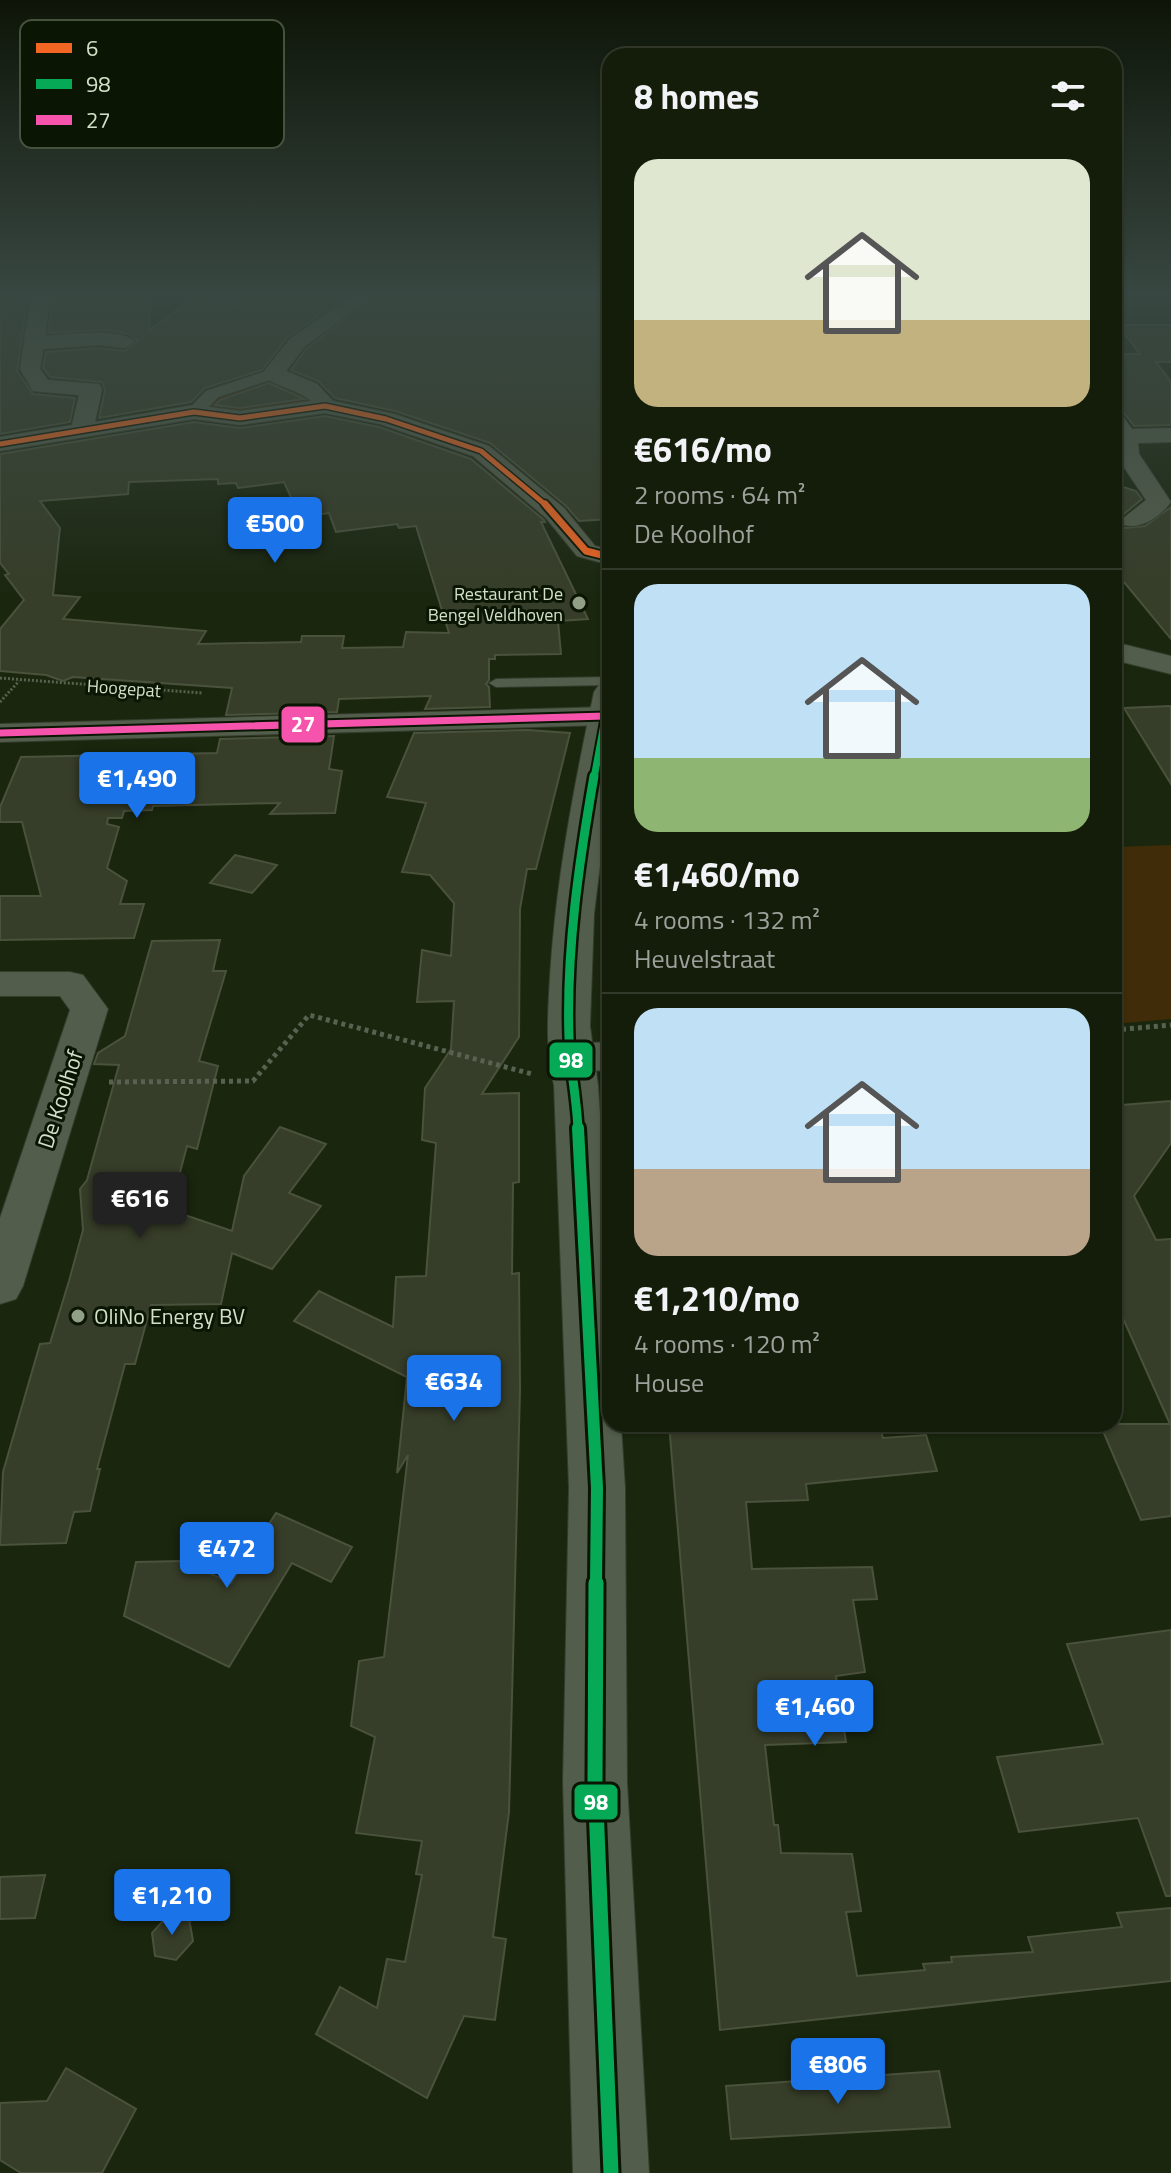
<!DOCTYPE html>
<meta charset="utf-8">
<style>
:root{--surface:#141c0a;--page:#1d2513;--text:#f1f3f6;--muted:#9da19c;--line:#333a2b;--accent:#1a73e8}
body{margin:0;font-family:"Titillium Web",sans-serif;background:var(--page);color:var(--text);height:100vh;display:flex;flex-direction:column;font-size:30px;white-space:nowrap}
*{box-sizing:border-box;margin:0}
p{font-size:26px;color:var(--muted)}
.icon{flex:none;width:44px;height:44px;fill:none;stroke:currentColor;stroke-width:2;stroke-linecap:round;stroke-linejoin:round}
.map{position:relative;flex:1;overflow:hidden}
.panel{position:absolute;left:602px;top:48px;width:520px;height:1384px;display:flex;flex-direction:column;background:var(--surface);border-radius:24px;box-shadow:0 2px 6px #0004,0 0 0 2px var(--line)}
.panel>*{flex:none}
.price{position:absolute;translate:-50% -68px;padding:0 18px;border-radius:8px;background:var(--accent);color:#fff;font-size:26px;line-height:52px;filter:drop-shadow(0 2px 4px #0008)}
.price::after{content:'';position:absolute;left:50%;top:48px;width:24px;height:18px;margin-left:-12px;background:inherit;clip-path:polygon(0 0,100% 0,50% 100%)}
.price.active{background:#222;color:#fff}
ul{padding:0;list-style:none}
li{display:grid;align-content:center;gap:16px;height:424px;padding:0 32px}
li+li{border-top:2px solid var(--line)}
li span{display:grid;place-items:center;height:248px;border-radius:24px;color:#555}
li>.icon{margin-inline-start:auto}
span .icon{width:144px;height:144px;fill:#fffc;stroke-width:1}
li b{font-size:34px}
h2{display:flex;justify-content:space-between;align-items:center;height:96px;padding:0 32px;font-size:34px}
.map>svg:first-child{display:block}
.green{fill:#402c08}
.building{fill:#363d28;stroke:#4a513c;stroke-width:2;fill-rule:evenodd}
.lines{fill:none;stroke-linecap:round;stroke-linejoin:round}
.service-casing{stroke:#343d2c;stroke-width:2}
.pedestrian-casing{stroke:#343d2c;stroke-width:2}
.minor-casing{stroke:#343d2c;stroke-width:2}
.tertiary-casing{stroke:#343d2c;stroke-width:2}
.path-far1{stroke:#596251;stroke-width:3;stroke-dasharray:2 2;stroke-linecap:butt}
.path{stroke:#596251;stroke-width:5;stroke-dasharray:4 4;stroke-linecap:butt}
.service{fill:#535d4b;fill-rule:evenodd}
.pedestrian{fill:#535d4b;fill-rule:evenodd}
.minor{fill:#535d4b;fill-rule:evenodd}
.tertiary{fill:#535d4b;fill-rule:evenodd}
.bus-1-far1-casing{stroke:#0b1504;stroke-width:8}
.bus-1-casing{stroke:#0b1504;stroke-width:11}
.bus-2-far3-casing{stroke:#0b1504;stroke-width:11}
.bus-2-far2-casing{stroke:#0b1504;stroke-width:14}
.bus-2-far1-casing{stroke:#0b1504;stroke-width:18}
.bus-2-casing{stroke:#0b1504;stroke-width:21}
.bus-3-casing{stroke:#0b1504;stroke-width:11}
.bus-1-far1{stroke:#f26522;stroke-width:5}
.bus-1{stroke:#f26522;stroke-width:7}
.bus-2-far3{stroke:#06aa56;stroke-width:7}
.bus-2-far2{stroke:#06aa56;stroke-width:9}
.bus-2-far1{stroke:#06aa56;stroke-width:12}
.bus-2{stroke:#06aa56;stroke-width:15}
.bus-3{stroke:#f653ac;stroke-width:7}
.poi-dot{fill:#919f86;stroke:#0b1504;stroke-width:3}
.labels{text-anchor:middle;dominant-baseline:central;stroke-width:6;stroke-linejoin:round;paint-order:stroke}
.far-poi-label{font-size:18px;fill:#d1e0c7;stroke:#0b1504;text-anchor:end}
.far-street-label{font-size:18px;fill:#d1e0c7;stroke:#0b1504}
.street-label{font-size:22px;fill:#d1e0c7;stroke:#0b1504}
.poi-label{font-size:22px;fill:#d1e0c7;stroke:#0b1504;text-anchor:start}
.key{fill:#0b1504;stroke:#46523e;stroke-width:2}
.key-label{font-size:22px;fill:#d1e0c7}
.line-badge{stroke:#0b1504;stroke-width:3}
.badge-label{font-size:22px;text-anchor:middle;font-weight:bold;fill:#fff}
</style>
<div class="map">
<svg width="1171" height="2173" viewBox="0 0 1171 2173">
<rect width="100%" height="100%" fill="#1a260e"/>
<g class="green">
<polygon points="269,377 301,391 315,404 242,414 207,408 216,397"/>
<polygon points="1171,845 1171,1019 1114,1024 1114,847"/>
</g>
<g class="building">
<polygon points="0,296 34,296 27,302 17,371 33,394 75,398 70,422 0,434"/>
<polygon points="65,296 151,296 149,330 192,300 242,305 255,296 346,296 288,337 262,370 205,388 191,402 99,418 105,390 102,382 50,377 43,368 46,352 98,348 125,351 138,341 129,334 106,330 48,333 52,307"/>
<polygon points="375,296 507,296 530,299 610,300 610,519 579,521 566,506 490,443 395,411 335,398 318,381 291,370 306,349"/>
<polygon points="1118,325 1171,325 1171,362 1156,362 1171,382 1171,425 1134,426 1124,413 1118,411 1114,402 1114,354 1140,354"/>
<polygon points="269,383 304,399 240,408 215,405 220,400"/>
<path d="M 325,416 L 379,427 L 471,459 L 544,520 L 545,522 L 541,522 L 588,619 L 558,621 L 561,654 L 495,655 L 495,659 L 489,659 L 489,680 L 486,684 L 489,687 L 490,707 L 425,709 L 431,696 L 339,699 L 337,712 L 226,715 L 232,688 L 73,677 L 63,681 L 46,675 L 0,671 L 0,629 L 24,600 L 5,575 L 9,574 L 0,563 L 0,454 L 194,422 L 240,428 ZM 218,479 L 218,484 L 236,483 L 238,488 L 284,482 L 300,517 L 329,513 L 336,532 L 397,524 L 399,528 L 416,526 L 449,633 L 406,632 L 403,647 L 342,648 L 344,636 L 302,636 L 301,642 L 198,644 L 206,631 L 63,619 L 80,597 L 53,595 L 60,528 L 40,501 L 128,494 L 129,482 Z"/>
<polygon points="1114,484 1136,491 1142,499 1119,518 1124,528 1145,526 1171,507 1171,639 1124,582 1114,582"/>
<polygon points="1171,706 1171,784 1124,708"/>
<polygon points="528,730 570,733 536,869 527,869 520,909 519,1037 482,1094 519,1093 519,1182 513,1183 512,1274 519,1273 520,1390 509,1812 493,1937 506,1939 495,2020 464,2016 427,2098 316,2034 340,1987 377,2008 387,1959 405,1962 422,1875 416,1874 422,1841 356,1833 375,1737 351,1726 359,1661 384,1657 408,1455 397,1473 407,1377 294,1321 319,1291 393,1327 396,1277 426,1276 436,1143 422,1140 425,1088 451,1049 454,1001 417,1002 422,950 451,956 454,903 430,875 402,872 426,803 387,797 414,733"/>
<polygon points="334,736 329,769 342,771 335,813 270,814 280,803 153,806 152,810 124,811 122,818 108,818 107,824 119,827 107,868 127,881 120,904 144,904 134,938 0,940 0,896 41,896 22,822 0,822 0,807 21,757 217,753 220,739"/>
<polygon points="235,855 277,865 252,893 210,883"/>
<polygon points="220,940 213,971 226,971 199,1061 218,1066 197,1149 187,1146 170,1210 232,1231 244,1176 280,1127 326,1144 289,1193 321,1206 272,1269 232,1253 221,1304 151,1305 135,1364 125,1364 97,1469 100,1469 90,1511 74,1512 66,1543 0,1545 3,1472 40,1344 50,1343 69,1281 83,1230 80,1189 87,1180 119,1065 94,1064 98,1053 125,1036 152,941"/>
<polygon points="1171,1101 1171,1143 1134,1196 1156,1240 1171,1239 1171,1516 1141,1520 1100,1424 1170,1424 1114,1298 1114,1116 1122,1105"/>
<polygon points="669,1424 879,1424 883,1438 926,1435 937,1471 806,1484 808,1500 746,1502 752,1569 872,1567 877,1599 853,1600 865,1672 836,1676 846,1742 765,1745 774,1825 778,1825 781,1853 852,1854 861,1911 846,1912 857,1976 925,1970 923,1964 952,1962 951,1957 1033,1952 1028,1937 1122,1927 1117,1913 1171,1908 1171,1981 720,2030"/>
<polygon points="276,1513 352,1547 331,1582 292,1563 229,1667 124,1616 136,1562 183,1561 231,1583"/>
<polygon points="1171,1630 1171,1896 1166,1896 1138,1818 1019,1832 997,1757 1103,1744 1067,1644"/>
<polygon points="45,1875 35,1918 0,1919 0,1877"/>
<polygon points="169,1914 189,1918 193,1941 176,1960 155,1956 152,1933"/>
<polygon points="66,2068 136,2109 102,2173 21,2173 0,2160 0,2103 47,2101"/>
<polygon points="939,2071 950,2127 731,2139 726,2086"/>
</g>
<g class="lines">
<defs>
<polygon id="service" points="610,677 610,685 496,687 489,683 496,679"/>
<polygon id="pedestrian" points="273,369 279,371 279,377 218,397 200,416 194,417 186,412 206,391"/>
<g id="minor">
<path d="M 39,296 L 62,296 L 49,305 L 45,336 C 66,335 121,327 135,342 L 125,348 L 98,345 L 43,349 L 40,369 L 48,380 L 99,384 L 102,389 L 95,422 L 194,405 L 240,411 L 311,401 C 297,388 274,387 262,374 L 290,339 L 351,296 L 372,296 L 304,347 L 286,371 L 317,384 L 333,401 L 394,414 L 489,446 L 564,508 L 595,546 L 610,549 L 610,565 L 577,556 L 546,518 L 473,456 L 380,424 L 325,413 L 240,425 L 194,419 L 0,451 L 0,437 L 72,425 L 79,395 L 33,391 L 20,369 L 30,302 Z"/>
<path d="M 1114,413 L 1122,415 L 1132,429 L 1171,428 L 1171,442 L 1138,443 L 1139,454 L 1171,502 C 1161,516 1141,530 1124,525 L 1121,520 L 1146,500 L 1115,454 Z"/>
<polygon points="1114,642 1171,656 1171,674 1114,660"/>
<polygon points="606,707 610,708 610,724 606,725 0,742 0,724"/>
<polygon points="0,972 70,972 83,975 108,1009 23,1286 16,1299 0,1304 0,1218 70,1010 60,996 0,996"/>
<polygon points="610,1042 610,1070 568,1072 554,1068 548,1058 554,1048 568,1044"/>
</g>
<path id="tertiary" d="M 610,682 L 610,785 L 594,914 L 590,1026 L 598,1085 L 610,1265 L 610,1424 L 621,1424 L 625,1488 L 627,1782 L 649,2173 L 573,2173 L 563,1782 L 569,1488 L 554,1085 C 545,1049 548,1012 550,976 C 556,880 574,786 594,692 L 599,685 Z"/>
</defs>
<use href="#service" class="service-casing"/>
<use href="#pedestrian" class="pedestrian-casing"/>
<use href="#minor" class="minor-casing"/>
<use href="#tertiary" class="tertiary-casing"/>
<g class="path-far1">
<polyline points="0,678 202,693"/>
<polyline points="0,702 19,681"/>
</g>
<g class="path">
<polyline points="1114,1030 1171,1025"/>
<polyline points="109,1082 253,1081 309,1015 532,1074"/>
</g>
<use href="#service" class="service"/>
<use href="#pedestrian" class="pedestrian"/>
<use href="#minor" class="minor"/>
<use href="#tertiary" class="tertiary"/>
<defs>
<polyline id="bus-1-far1" points="0,444 194,412 240,418 325,406 386,419 481,451 547,506"/>
<polyline id="bus-1" points="545,504 586,551 610,557"/>
<polyline id="bus-2-far3" points="594,778 610,692"/>
<path id="bus-2-far2" d="M 578,1130 C 577,1099 570,1069 569,1038 C 566,951 579,862 594,776"/>
<polyline id="bus-2-far1" points="578,1128 597,1488 596,1585"/>
<polyline id="bus-2" points="596,1583 595,1782 611,2173"/>
<polyline id="bus-3" points="0,733 606,716"/>
</defs>
<use href="#bus-1-far1" class="bus-1-far1-casing"/>
<use href="#bus-1" class="bus-1-casing"/>
<use href="#bus-2-far3" class="bus-2-far3-casing"/>
<use href="#bus-2-far2" class="bus-2-far2-casing"/>
<use href="#bus-2-far1" class="bus-2-far1-casing"/>
<use href="#bus-2" class="bus-2-casing"/>
<use href="#bus-3" class="bus-3-casing"/>
<use href="#bus-1-far1" class="bus-1-far1"/>
<use href="#bus-1" class="bus-1"/>
<use href="#bus-2-far3" class="bus-2-far3"/>
<use href="#bus-2-far2" class="bus-2-far2"/>
<use href="#bus-2-far1" class="bus-2-far1"/>
<use href="#bus-2" class="bus-2"/>
<use href="#bus-3" class="bus-3"/>
</g>
<linearGradient id="sky" x2="0" y2="1"><stop stop-color="#0e1508"/><stop offset="0.49" stop-color="#384741"/><stop offset="1" stop-color="#384741" stop-opacity="0"/></linearGradient>
<rect width="1171" height="600" fill="url(#sky)"/>
<g class="poi-dot">
<circle cx="579" cy="603" r="8"/>
<circle cx="78" cy="1316" r="8"/>
</g>
<g class="labels">
<g class="far-poi-label">
<text x="563" y="593">Restaurant De<tspan x="563" dy="21">Bengel Veldhoven</tspan></text>
</g>
<g class="far-street-label">
<text transform="translate(124 688) rotate(4)">Hoogepat</text>
</g>
<g class="street-label">
<text transform="translate(60 1099) rotate(-72)">De Koolhof</text>
</g>
<g class="poi-label">
<text x="94" y="1316">OliNo Energy BV</text>
</g>
</g>
<rect x="20" y="20" width="264" height="128" rx="12" class="key"/>
<rect x="36" y="43" width="36" height="10" fill="#f26522"/>
<rect x="36" y="79" width="36" height="10" fill="#06aa56"/>
<rect x="36" y="115" width="36" height="10" fill="#f653ac"/>
<g class="key-label">
<text x="86" y="56">6</text>
<text x="86" y="92">98</text>
<text x="86" y="128">27</text>
</g>
<g class="line-badge">
<rect x="280" y="705" width="46" height="39" rx="8" fill="#f653ac"/>
<rect x="548" y="1041" width="46" height="38" rx="8" fill="#06aa56"/>
<rect x="573" y="1783" width="46" height="38" rx="8" fill="#06aa56"/>
</g>
<g class="badge-label">
<text x="303" y="732">27</text>
<text x="571" y="1068">98</text>
<text x="596" y="1810">98</text>
</g>
</svg>
<b class="price" style="left:275px;top:565px">€500</b>
<b class="price" style="left:137px;top:820px">€1,490</b>
<b class="price active" style="left:140px;top:1240px">€616</b>
<b class="price" style="left:454px;top:1423px">€634</b>
<b class="price" style="left:227px;top:1590px">€472</b>
<b class="price" style="left:815px;top:1748px">€1,460</b>
<b class="price" style="left:172px;top:1937px">€1,210</b>
<b class="price" style="left:838px;top:2106px">€806</b>
<section class="panel">
<h2>8 homes<svg class="icon" aria-label="filters" viewBox="0 0 24 24"><path d="M4 7h16M4 17h16"/><circle cx="9" cy="7" r="2"/><circle cx="15" cy="17" r="2"/></svg></h2>
<ul>
<li><span style="background:linear-gradient(#dfe7d0 65%,#c2b280 0)"><svg class="icon" aria-label="home" viewBox="0 0 24 24"><path d="M3 11l9-7 9 7M6 9v11h12V9"/></svg></span><div><b>€616/mo</b><p>2 rooms · 64 m²</p><p>De Koolhof</p></div></li>
<li><span style="background:linear-gradient(#bfe0f5 70%,#8fb573 0)"><svg class="icon" aria-label="home" viewBox="0 0 24 24"><path d="M3 11l9-7 9 7M6 9v11h12V9"/></svg></span><div><b>€1,460/mo</b><p>4 rooms · 132 m²</p><p>Heuvelstraat</p></div></li>
<li><span style="background:linear-gradient(#bfe0f5 65%,#b9a48a 0)"><svg class="icon" aria-label="home" viewBox="0 0 24 24"><path d="M3 11l9-7 9 7M6 9v11h12V9"/></svg></span><div><b>€1,210/mo</b><p>4 rooms · 120 m²</p><p>House</p></div></li>
</ul>
</section>
</div>
